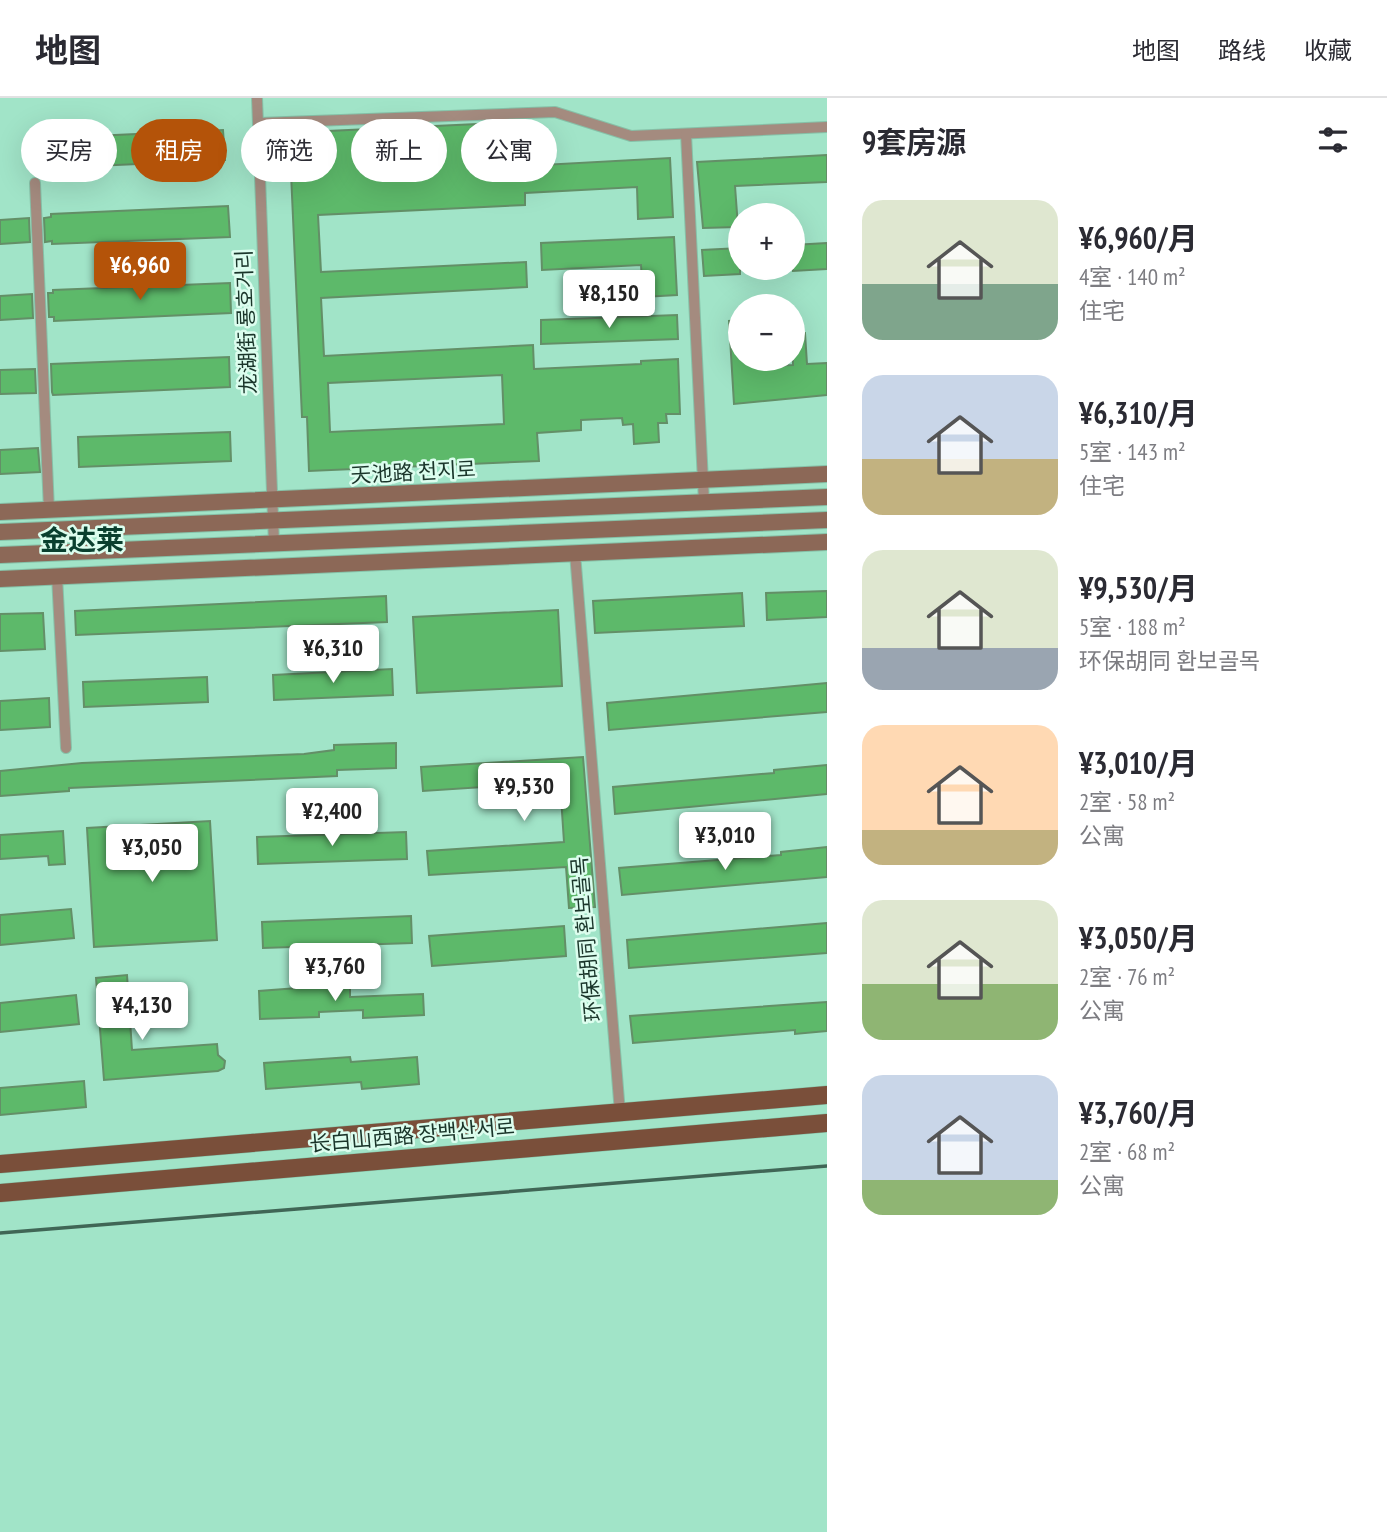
<!DOCTYPE html>
<html lang="zh">
<meta charset="utf-8">
<style>
:root{--surface:#fff;--page:#f2f2f3;--text:#2b2b33;--muted:#7c7c81;--line:#e1e1e2;--accent:#b45309}
body{margin:0;font-family:"PT Sans Narrow","Noto Sans SC","Noto Sans KR",sans-serif;background:var(--page);color:var(--text);height:100vh;display:flex;flex-direction:column;font-size:26px;white-space:nowrap}
*{box-sizing:border-box;margin:0}
p{font-size:23px;color:var(--muted)}
.icon{flex:none;width:38px;height:38px;fill:none;stroke:currentColor;stroke-width:2;stroke-linecap:round;stroke-linejoin:round}
.map{position:relative;flex:1;overflow:hidden}
.side{display:flex;flex-direction:column;background:var(--surface);width:560px}
.side>*{flex:none}
.top-card{position:absolute;left:21px;top:21px;width:665px;height:63px;display:flex;gap:14px}
.controls{position:absolute;left:728px;top:105px;display:grid;gap:14px}
.controls a{display:grid;place-items:center;width:77px;height:77px;border-radius:50%;background:var(--surface);box-shadow:0 7px 28px #0002;font-size:35px}
.price{position:absolute;translate:-50% -60px;padding:0 16px;border-radius:7px;background:#fff;color:#222;font-size:23px;line-height:46px;filter:drop-shadow(0 2px 4px #0008)}
.price::after{content:'';position:absolute;left:50%;top:42px;width:21px;height:16px;margin-left:-10px;background:inherit;clip-path:polygon(0 0,100% 0,50% 100%)}
.price.selected{background:var(--accent);color:#fff}
ul{padding:0;list-style:none}
li{display:flex;align-items:center;gap:21px;height:175px;padding:0 35px}
li span{display:grid;place-items:center;flex:none;width:196px;height:140px;border-radius:21px;color:#555}
li>.icon{margin-inline-start:auto}
span .icon{width:84px;height:84px;fill:#fffc;stroke-width:1}
li b{font-size:30px}
h2{display:flex;justify-content:space-between;align-items:center;height:84px;padding:0 35px;font-size:30px}
.pill{padding:0 24px;border-radius:32px;background:var(--surface);box-shadow:0 7px 28px #0002;font-size:24px;line-height:63px}
.pill.selected{background:var(--accent);color:#fff}
header{display:flex;align-items:center;gap:42px;box-sizing:border-box;height:98px;padding:0 35px;background:var(--surface);border-bottom:2px solid var(--line)}
header strong{font-size:33px}
nav{display:flex;gap:38px;margin-inline-start:auto;font-size:24px}
main{display:flex;flex:1;min-height:0}
.map>svg:first-child{display:block}
.building{fill:#5db96a;stroke:#638f67;stroke-width:2;fill-rule:evenodd}
.lines{fill:none;stroke-linecap:round;stroke-linejoin:round}
.street-casing{stroke:#86c1a8;stroke-width:12}
.secondary-casing{stroke:#86c1a8;stroke-width:18}
.primary-casing{stroke:#86c1a8;stroke-width:19}
.street{stroke:#a48b7f;stroke-width:10}
.secondary{stroke:#8c6857;stroke-width:16}
.primary{stroke:#7a4f3a;stroke-width:18}
.rail{stroke:#406656;stroke-width:3.5}
.labels{text-anchor:middle;dominant-baseline:central;stroke-width:5;stroke-linejoin:round;paint-order:stroke}
.street-label{font-size:21px;fill:#1a352a;stroke:#dcfdee}
.district-label{font-size:28px;font-weight:bold;fill:#093f2e;stroke:#dcfdee}
</style>
<header>
<strong>地图</strong>
<nav><a>地图</a><a>路线</a><a>收藏</a></nav>
</header>
<main>
<div class="map">
<svg width="827" height="1434" viewBox="0 0 827 1434">
<rect width="100%" height="100%" fill="#a1e4c8"/>
<g class="building">
<path d="M 521,24 L 524,68 L 670,60 L 673,119 L 638,121 L 637,89 L 525,95 L 525,107 L 318,117 L 321,174 L 526,164 L 527,189 L 321,200 L 324,258 L 533,247 L 534,271 L 641,266 L 641,263 L 678,261 L 680,316 L 666,316 L 667,325 L 658,325 L 659,344 L 634,346 L 633,326 L 623,327 L 622,320 L 581,322 L 581,332 L 537,335 L 539,363 L 309,373 L 307,319 L 302,319 L 291,75 L 287,76 L 285,35 ZM 502,277 L 504,326 L 330,334 L 328,285 Z"/>
<polygon points="223,32 225,62 73,69 72,39"/>
<polygon points="827,57 827,84 735,88 738,129 703,130 697,64"/>
<polygon points="228,108 230,139 52,146 52,143 45,144 44,120 51,119 51,116"/>
<polygon points="29,120 30,144 0,146 0,122"/>
<polygon points="674,139 677,197 643,199 641,167 542,172 541,145"/>
<polygon points="827,145 827,171 793,173 793,147"/>
<polygon points="740,150 740,176 704,178 702,152"/>
<polygon points="230,185 231,215 54,223 54,219 49,219 48,195 53,195 53,192"/>
<polygon points="32,196 33,220 0,222 0,198"/>
<polygon points="677,217 678,241 541,246 541,222"/>
<polygon points="740,222 740,261 767,261 767,268 793,267 793,236 805,235 807,266 827,265 827,297 734,306 729,223"/>
<polygon points="229,259 230,289 53,297 52,294 51,266"/>
<polygon points="35,271 36,295 0,296 0,272"/>
<polygon points="230,334 231,363 79,369 78,339"/>
<polygon points="38,350 40,374 0,376 0,352"/>
<polygon points="827,493 827,519 767,522 766,495"/>
<polygon points="742,495 744,528 595,535 593,503"/>
<polygon points="386,498 387,524 76,537 75,513"/>
<polygon points="558,512 562,588 417,595 413,519"/>
<polygon points="43,515 45,551 0,553 0,516"/>
<polygon points="392,571 393,597 274,602 273,577"/>
<polygon points="207,579 208,604 84,609 83,584"/>
<polygon points="827,585 827,614 609,632 607,605"/>
<polygon points="49,600 50,629 0,632 0,603"/>
<polygon points="396,645 396,670 337,672 337,678 69,690 69,693 0,698 0,673 82,665 304,656 334,652 334,647"/>
<polygon points="583,659 595,809 569,810 566,769 429,777 427,753 564,744 560,684 423,693 421,669"/>
<polygon points="827,667 827,696 615,716 613,689 774,675 774,672"/>
<polygon points="210,723 217,842 94,849 87,730"/>
<polygon points="63,733 65,766 49,767 48,758 0,761 0,737"/>
<polygon points="406,734 407,761 258,766 257,739"/>
<polygon points="827,749 827,779 622,797 619,770 781,757 781,754"/>
<polygon points="71,811 74,840 0,847 0,817"/>
<polygon points="411,818 412,845 263,850 262,824"/>
<polygon points="827,825 827,855 629,870 627,842"/>
<polygon points="564,828 566,858 432,868 429,838"/>
<polygon points="127,877 132,952 217,946 218,957 225,963 224,970 218,973 104,982 96,880"/>
<polygon points="350,886 350,899 423,896 424,917 363,920 363,912 319,914 319,919 260,921 259,893"/>
<polygon points="76,897 79,926 0,934 0,905"/>
<polygon points="827,904 827,933 795,936 795,932 633,945 630,918"/>
<polygon points="350,959 351,964 417,959 419,986 362,991 361,984 266,991 264,965"/>
<polygon points="84,983 86,1009 0,1017 0,990"/>
</g>
<g class="lines">
<defs>
<g id="street">
<polyline points="257,0 274,446"/>
<polyline points="259,25 555,14 631,38 827,29"/>
<polyline points="686,36 704,404"/>
<polyline points="35,85 49,412"/>
<polyline points="575,455 620,1015"/>
<polyline points="57,478 66,650"/>
</g>
<g id="secondary">
<polyline points="0,414 827,376"/>
<polyline points="0,434 827,399"/>
<polyline points="0,457 827,422"/>
<polyline points="0,481 827,444"/>
</g>
<g id="primary">
<polyline points="0,1066 827,997"/>
<polyline points="0,1095 827,1025"/>
</g>
</defs>
<use href="#street" class="street-casing"/>
<use href="#secondary" class="secondary-casing"/>
<use href="#primary" class="primary-casing"/>
<use href="#street" class="street"/>
<use href="#secondary" class="secondary"/>
<use href="#primary" class="primary"/>
<polyline class="rail" points="0,1135 827,1068"/>
</g>
<g class="labels">
<g class="street-label">
<text transform="translate(246 224) rotate(-92)">龙湖街 룡호거리</text>
<text transform="translate(413 374) rotate(-3)">天池路 천지로</text>
<text transform="translate(586 841) rotate(-95)">环保胡同 환보골목</text>
<text transform="translate(412 1037) rotate(-5)">长白山西路 장백산서로</text>
</g>
<g class="district-label">
<text x="82" y="441">金达莱</text>
</g>
</g>
</svg>
<div class="controls">
<a>+</a>
<a>−</a>
</div>
<b class="price selected" style="left:140px;top:204px">¥6,960</b>
<b class="price" style="left:609px;top:232px">¥8,150</b>
<b class="price" style="left:333px;top:587px">¥6,310</b>
<b class="price" style="left:524px;top:725px">¥9,530</b>
<b class="price" style="left:332px;top:750px">¥2,400</b>
<b class="price" style="left:725px;top:774px">¥3,010</b>
<b class="price" style="left:152px;top:786px">¥3,050</b>
<b class="price" style="left:335px;top:905px">¥3,760</b>
<b class="price" style="left:142px;top:944px">¥4,130</b>
<div class="top-card">
<a class="pill">买房</a>
<a class="pill selected">租房</a>
<a class="pill">筛选</a>
<a class="pill">新上</a>
<a class="pill">公寓</a>
</div>
</div>
<section class="side">
<h2>9套房源<svg class="icon" aria-label="filters" viewBox="0 0 24 24"><path d="M4 7h16M4 17h16"/><circle cx="9" cy="7" r="2"/><circle cx="15" cy="17" r="2"/></svg></h2>
<ul>
<li><span style="background:linear-gradient(#dfe7d0 60%,#7fa58c 0)"><svg class="icon" aria-label="home" viewBox="0 0 24 24"><path d="M3 11l9-7 9 7M6 9v11h12V9"/></svg></span><div><b>¥6,960/月</b><p>4室 · 140 m²</p><p>住宅</p></div></li>
<li><span style="background:linear-gradient(#c9d6e8 60%,#c2b280 0)"><svg class="icon" aria-label="home" viewBox="0 0 24 24"><path d="M3 11l9-7 9 7M6 9v11h12V9"/></svg></span><div><b>¥6,310/月</b><p>5室 · 143 m²</p><p>住宅</p></div></li>
<li><span style="background:linear-gradient(#dfe7d0 70%,#9aa5b1 0)"><svg class="icon" aria-label="home" viewBox="0 0 24 24"><path d="M3 11l9-7 9 7M6 9v11h12V9"/></svg></span><div><b>¥9,530/月</b><p>5室 · 188 m²</p><p>环保胡同 환보골목</p></div></li>
<li><span style="background:linear-gradient(#ffd9b3 75%,#c2b280 0)"><svg class="icon" aria-label="home" viewBox="0 0 24 24"><path d="M3 11l9-7 9 7M6 9v11h12V9"/></svg></span><div><b>¥3,010/月</b><p>2室 · 58 m²</p><p>公寓</p></div></li>
<li><span style="background:linear-gradient(#dfe7d0 60%,#8fb573 0)"><svg class="icon" aria-label="home" viewBox="0 0 24 24"><path d="M3 11l9-7 9 7M6 9v11h12V9"/></svg></span><div><b>¥3,050/月</b><p>2室 · 76 m²</p><p>公寓</p></div></li>
<li><span style="background:linear-gradient(#c9d6e8 75%,#8fb573 0)"><svg class="icon" aria-label="home" viewBox="0 0 24 24"><path d="M3 11l9-7 9 7M6 9v11h12V9"/></svg></span><div><b>¥3,760/月</b><p>2室 · 68 m²</p><p>公寓</p></div></li>
</ul>
</section>
</main>
